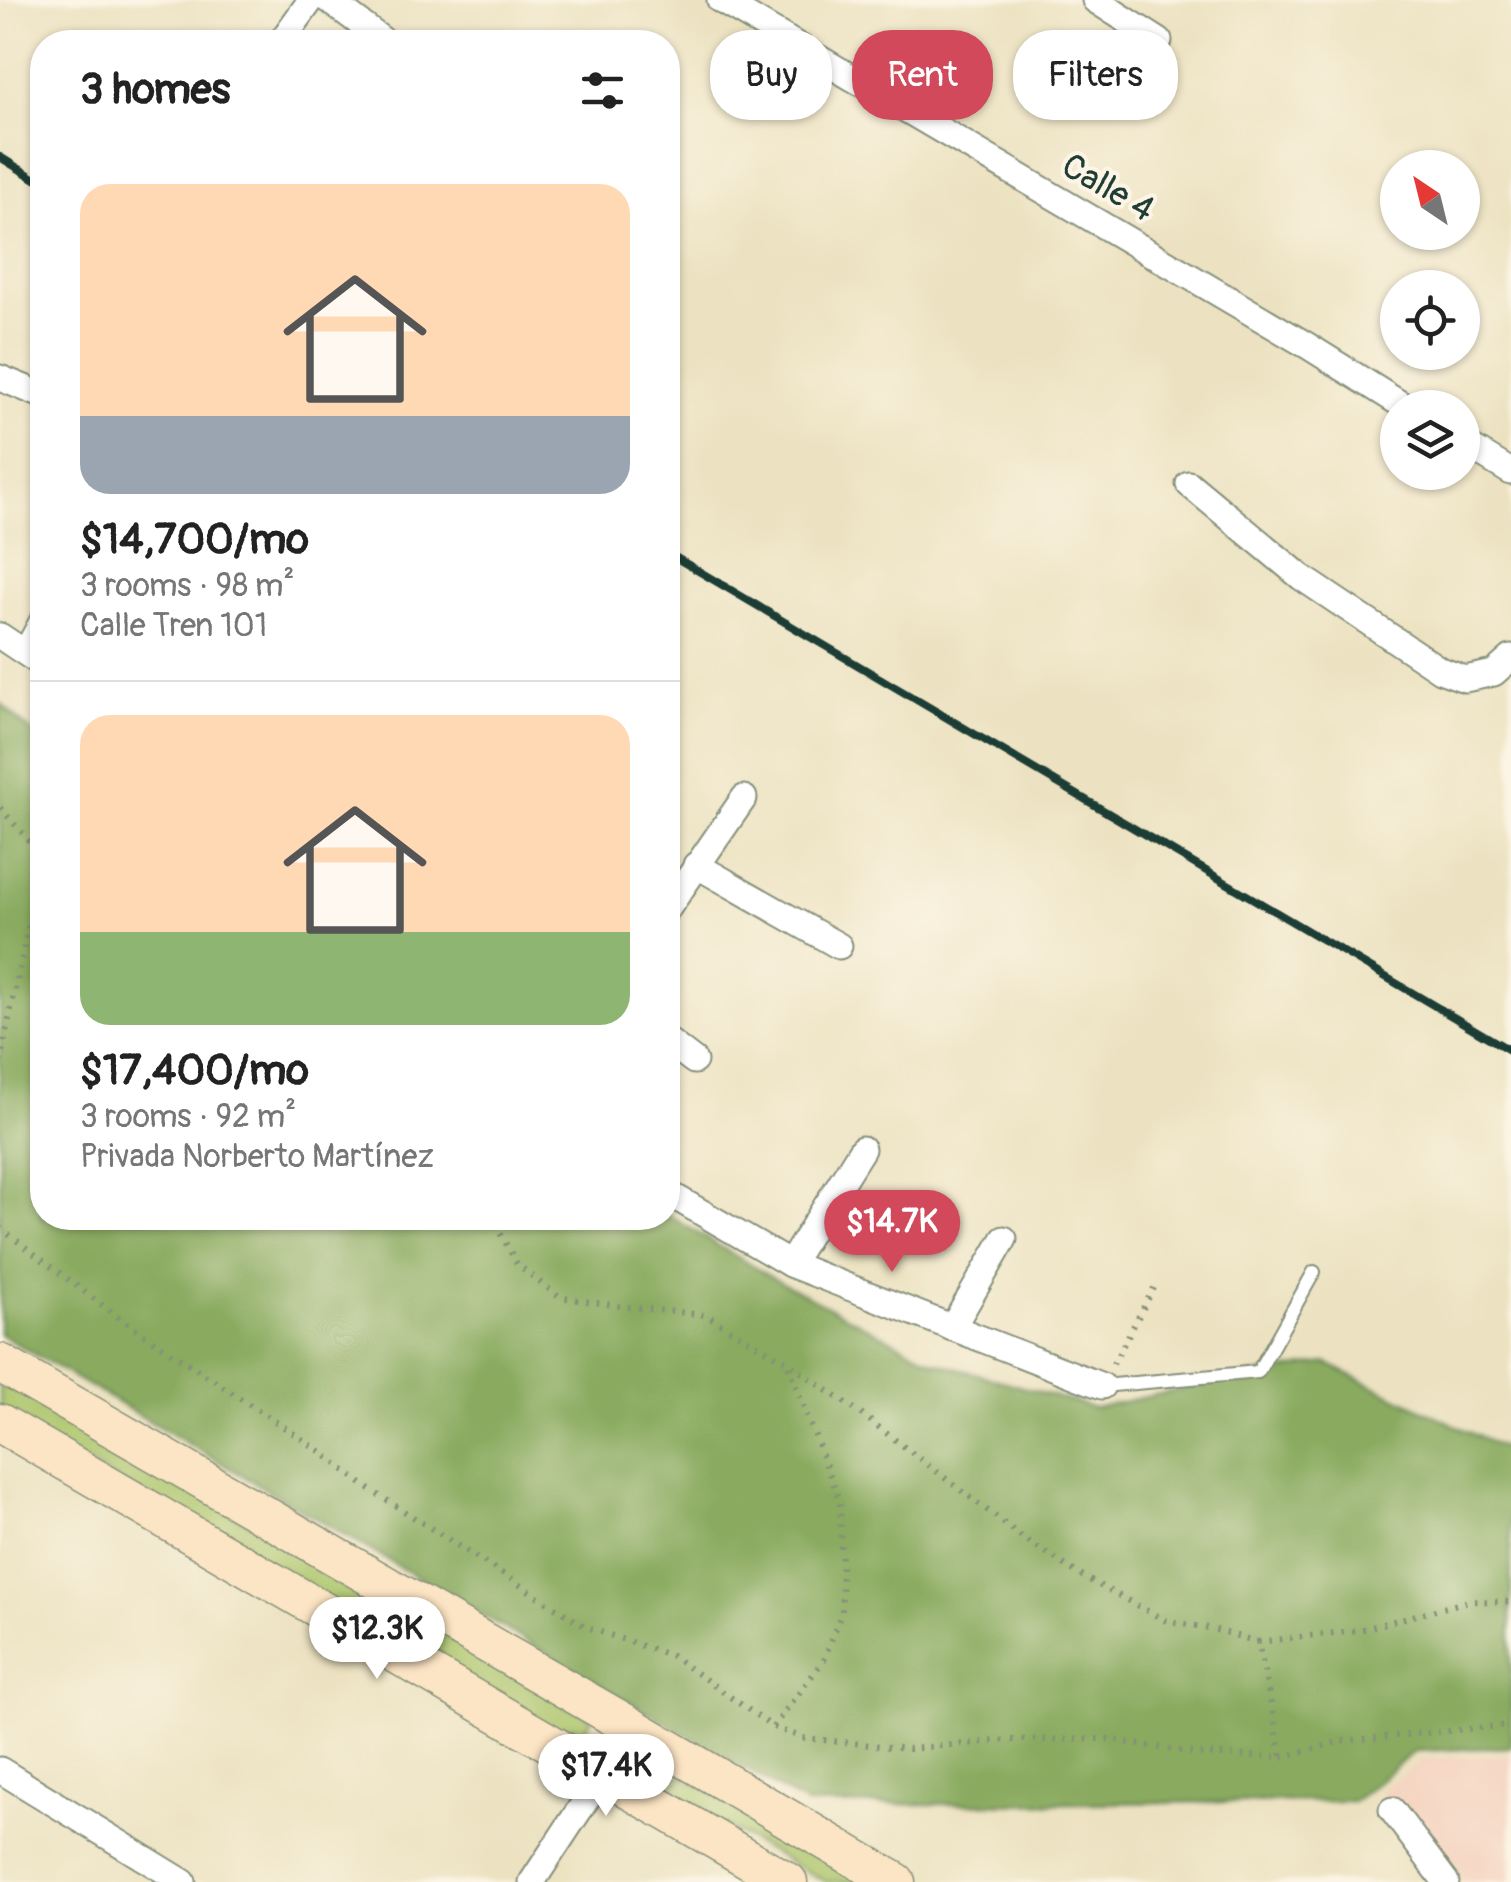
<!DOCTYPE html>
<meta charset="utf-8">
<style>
:root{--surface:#fff;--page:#f6f6f6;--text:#222;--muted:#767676;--line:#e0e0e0;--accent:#d1495b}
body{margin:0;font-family:Pangolin,sans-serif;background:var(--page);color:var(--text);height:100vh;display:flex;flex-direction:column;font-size:38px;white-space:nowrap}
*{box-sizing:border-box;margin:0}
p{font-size:32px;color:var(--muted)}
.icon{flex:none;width:55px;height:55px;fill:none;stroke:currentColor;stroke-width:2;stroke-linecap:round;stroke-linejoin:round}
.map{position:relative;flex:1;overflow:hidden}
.panel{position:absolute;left:30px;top:30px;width:650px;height:1200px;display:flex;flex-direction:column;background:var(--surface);border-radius:40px;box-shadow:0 2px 8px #0004}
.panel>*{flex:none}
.guide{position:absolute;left:710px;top:30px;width:650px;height:90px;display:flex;gap:20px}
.needle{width:65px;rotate:325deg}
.fabs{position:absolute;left:1380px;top:150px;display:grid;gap:20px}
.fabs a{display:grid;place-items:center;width:100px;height:100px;border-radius:50%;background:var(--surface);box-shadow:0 2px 8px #0004;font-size:50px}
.price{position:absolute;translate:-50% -85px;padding:0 22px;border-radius:35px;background:#fff;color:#222;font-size:32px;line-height:65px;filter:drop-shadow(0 2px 5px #0008)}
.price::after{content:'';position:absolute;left:50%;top:60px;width:30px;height:22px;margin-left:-15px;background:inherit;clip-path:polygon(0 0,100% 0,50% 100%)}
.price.current{background:var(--accent);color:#fff}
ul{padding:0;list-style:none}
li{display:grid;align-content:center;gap:20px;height:530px;padding:0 50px}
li+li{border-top:2px solid var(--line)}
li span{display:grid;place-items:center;height:310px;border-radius:30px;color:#555}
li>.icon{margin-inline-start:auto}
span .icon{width:180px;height:180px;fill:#fffc;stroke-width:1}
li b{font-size:42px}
h2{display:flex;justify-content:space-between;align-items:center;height:120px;padding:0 50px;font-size:42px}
.pill{padding:0 35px;border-radius:40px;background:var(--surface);box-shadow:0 2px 8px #0004;font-size:35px;line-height:90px}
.pill.current{background:var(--accent);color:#fff}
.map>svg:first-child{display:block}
.built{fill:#f4d3c0}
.green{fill:#acc56b;stroke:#668150;stroke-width:2.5}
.forest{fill:#89aa5f;stroke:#54744a;stroke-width:2.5}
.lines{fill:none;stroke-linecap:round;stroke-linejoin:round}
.service-casing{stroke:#86907a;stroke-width:16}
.minor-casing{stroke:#86907a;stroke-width:29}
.secondary-casing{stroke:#86907a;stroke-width:41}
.path{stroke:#86907a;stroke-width:6;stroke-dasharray:2.5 8;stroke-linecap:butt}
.service{stroke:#fff;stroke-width:12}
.minor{stroke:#fff;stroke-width:25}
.secondary{stroke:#fce5c4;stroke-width:38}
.rail{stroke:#1f3d34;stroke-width:8}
.labels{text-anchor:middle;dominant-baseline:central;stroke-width:8;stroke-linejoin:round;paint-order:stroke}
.street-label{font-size:35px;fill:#1f3d34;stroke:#fcf5e5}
</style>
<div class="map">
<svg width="1511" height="1882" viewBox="0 0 1511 1882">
<rect width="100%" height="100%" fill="#fcf5e5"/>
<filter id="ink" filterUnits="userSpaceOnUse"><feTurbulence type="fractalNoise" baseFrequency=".01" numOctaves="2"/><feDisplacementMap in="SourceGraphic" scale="20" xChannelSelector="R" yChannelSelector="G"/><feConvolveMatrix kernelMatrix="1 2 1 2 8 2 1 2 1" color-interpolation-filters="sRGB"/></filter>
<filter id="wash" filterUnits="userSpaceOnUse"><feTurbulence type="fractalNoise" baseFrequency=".0048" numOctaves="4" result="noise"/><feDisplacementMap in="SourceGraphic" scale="40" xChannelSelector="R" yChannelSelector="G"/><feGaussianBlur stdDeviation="2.25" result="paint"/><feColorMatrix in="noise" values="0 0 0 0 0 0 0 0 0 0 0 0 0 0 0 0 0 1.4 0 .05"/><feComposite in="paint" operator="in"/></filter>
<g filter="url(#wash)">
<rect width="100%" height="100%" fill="#ece2c1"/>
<polygon class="built" points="1511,1754 1511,1882 1455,1882 1380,1791 1423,1759"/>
<g class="green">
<polygon points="0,1381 592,1719 575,1744 0,1413"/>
<polygon points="617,1740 875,1882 826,1882 605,1760"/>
</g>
<polygon class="forest" points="0,703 42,742 42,1218 668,1218 668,1215 767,1275 933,1361 1094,1408 1239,1377 1326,1363 1511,1452 1511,1747 1415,1751 1354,1801 807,1805 0,1334"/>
</g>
<g filter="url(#ink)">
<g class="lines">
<defs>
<polyline id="service" points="1102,1386 1258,1372 1314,1272"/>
<g id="minor">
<polyline points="329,0 385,42"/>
<polyline points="720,0 1308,346 1407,408"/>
<polyline points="1095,0 1159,41"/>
<polyline points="281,42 311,0"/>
<polyline points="0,378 42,395"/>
<polyline points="1462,442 1511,472"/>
<polyline points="1189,484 1301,577 1440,670 1465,679 1494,673 1511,658"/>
<polyline points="0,636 42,664"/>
<polyline points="26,652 42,622"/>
<polyline points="696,865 839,946"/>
<polyline points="668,908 744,798"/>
<polyline points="668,1041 694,1061"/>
<polyline points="668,1193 790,1264 1102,1386"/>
<polyline points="790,1264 862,1149"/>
<polyline points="952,1328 1004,1239"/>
<polyline points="0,1770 183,1882"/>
<polyline points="1392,1810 1446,1882"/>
<polyline points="532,1882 603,1774 630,1726"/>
</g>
<g id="secondary">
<polyline points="0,1363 630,1726 896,1882"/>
<polyline points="0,1423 788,1882"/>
</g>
</defs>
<use href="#service" class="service-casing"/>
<use href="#minor" class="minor-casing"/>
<use href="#secondary" class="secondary-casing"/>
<g class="path">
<polyline points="0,808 42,855"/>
<polyline points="0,1062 42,861"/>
<polyline points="0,1228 118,1317 320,1451 366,1487 586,1627 672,1656 773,1727 804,1738 909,1749 1008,1740 1108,1739 1199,1754 1282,1757 1258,1642 1205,1627 1168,1622 1080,1575 1022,1537 868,1419 787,1362 706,1315 619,1306 559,1297 517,1264 492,1218"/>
<polyline points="1113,1364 1155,1286"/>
<polyline points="1258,1642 1360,1630 1469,1601 1511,1602"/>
<polyline points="773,1727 824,1660 842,1611 840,1502 787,1363"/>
<polyline points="1282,1757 1343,1741 1511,1725"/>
</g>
<use href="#service" class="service"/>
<use href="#minor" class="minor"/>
<use href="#secondary" class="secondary"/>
<g class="rail">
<polyline points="0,157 42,183"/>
<polyline points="668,553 1511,1051"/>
</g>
</g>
</g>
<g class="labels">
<g class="street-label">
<text transform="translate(1108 188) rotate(30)">Calle 4</text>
</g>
</g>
</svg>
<div class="fabs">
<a><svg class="needle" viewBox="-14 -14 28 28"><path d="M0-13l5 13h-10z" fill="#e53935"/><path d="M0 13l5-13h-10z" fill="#767676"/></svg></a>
<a><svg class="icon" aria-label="locate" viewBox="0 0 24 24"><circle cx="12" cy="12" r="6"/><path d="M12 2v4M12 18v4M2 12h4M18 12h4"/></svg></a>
<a><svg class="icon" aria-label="layers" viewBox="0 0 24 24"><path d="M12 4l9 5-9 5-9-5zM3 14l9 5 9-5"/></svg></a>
</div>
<b class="price current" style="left:892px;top:1275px">$14.7K</b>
<b class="price" style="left:377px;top:1682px">$12.3K</b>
<b class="price" style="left:606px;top:1819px">$17.4K</b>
<div class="guide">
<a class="pill">Buy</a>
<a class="pill current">Rent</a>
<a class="pill">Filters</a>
</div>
<section class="panel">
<h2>3 homes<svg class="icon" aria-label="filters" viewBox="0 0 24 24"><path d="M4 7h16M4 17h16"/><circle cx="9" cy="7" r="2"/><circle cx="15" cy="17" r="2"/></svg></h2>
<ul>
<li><span style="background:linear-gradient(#ffd9b3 75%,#9aa5b1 0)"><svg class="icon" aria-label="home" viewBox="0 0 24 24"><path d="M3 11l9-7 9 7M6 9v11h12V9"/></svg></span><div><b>$14,700/mo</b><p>3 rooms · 98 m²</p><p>Calle Tren 101</p></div></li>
<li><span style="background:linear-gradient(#ffd9b3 70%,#8fb573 0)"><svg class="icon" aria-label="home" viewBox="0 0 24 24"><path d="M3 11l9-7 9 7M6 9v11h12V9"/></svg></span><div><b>$17,400/mo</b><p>3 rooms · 92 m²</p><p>Privada Norberto Martínez</p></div></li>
</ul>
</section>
</div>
